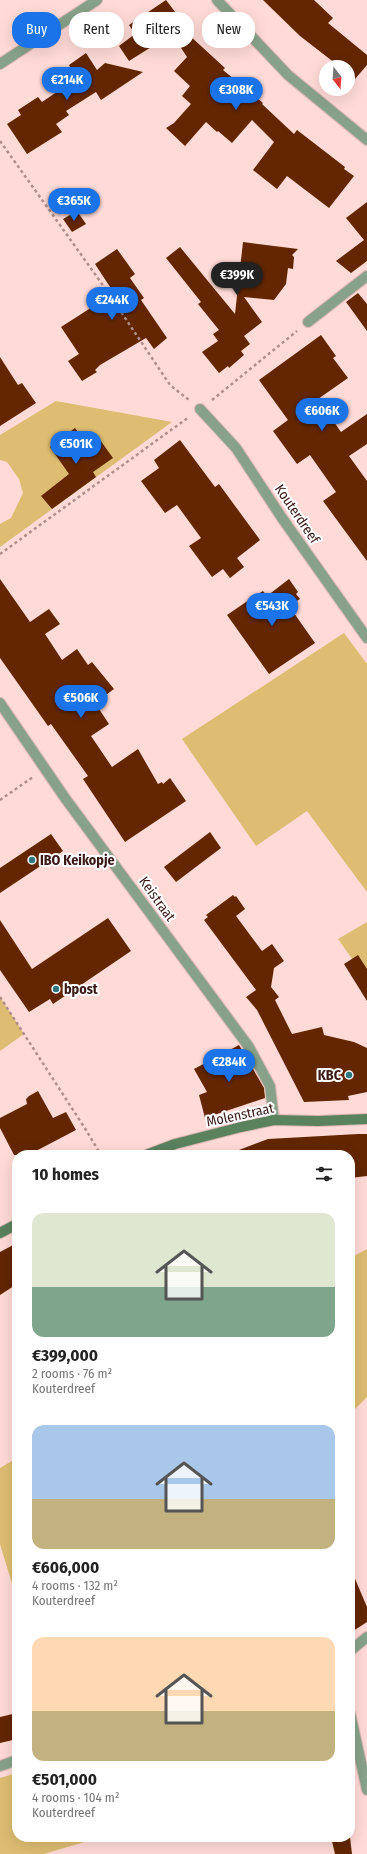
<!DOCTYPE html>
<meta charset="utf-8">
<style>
:root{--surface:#fff;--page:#f6f6f6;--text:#222;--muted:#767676;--accent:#1a73e8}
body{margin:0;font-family:"Fira Sans Condensed",sans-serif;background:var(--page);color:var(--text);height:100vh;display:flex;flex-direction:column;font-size:15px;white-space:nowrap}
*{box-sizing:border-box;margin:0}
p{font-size:13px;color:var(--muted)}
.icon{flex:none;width:22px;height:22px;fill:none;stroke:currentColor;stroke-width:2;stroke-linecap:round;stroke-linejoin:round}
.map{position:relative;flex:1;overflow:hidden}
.sheet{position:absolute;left:12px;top:1150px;width:343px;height:692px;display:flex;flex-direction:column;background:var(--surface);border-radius:16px;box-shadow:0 4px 16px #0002}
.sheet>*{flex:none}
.banner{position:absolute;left:12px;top:12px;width:343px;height:36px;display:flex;gap:8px}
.needle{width:26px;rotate:163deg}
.tools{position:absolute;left:319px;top:60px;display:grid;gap:8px}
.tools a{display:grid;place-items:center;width:36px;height:36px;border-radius:50%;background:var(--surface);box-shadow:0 4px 16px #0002;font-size:20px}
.price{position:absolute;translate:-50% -34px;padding:0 9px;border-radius:14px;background:var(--accent);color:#fff;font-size:13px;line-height:26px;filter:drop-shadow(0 1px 2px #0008)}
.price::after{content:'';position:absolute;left:50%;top:24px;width:12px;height:9px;margin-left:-6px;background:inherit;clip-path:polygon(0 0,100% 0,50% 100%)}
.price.current{background:#222;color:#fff}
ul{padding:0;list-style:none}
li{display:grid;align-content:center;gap:8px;height:212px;padding:0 20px}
li span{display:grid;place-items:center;height:124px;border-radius:12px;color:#555}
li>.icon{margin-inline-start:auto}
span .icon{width:72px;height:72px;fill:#fffc;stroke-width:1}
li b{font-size:17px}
h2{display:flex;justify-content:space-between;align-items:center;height:48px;padding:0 20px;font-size:17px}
.tag{padding:0 14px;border-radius:16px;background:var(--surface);box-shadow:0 4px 16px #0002;font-size:14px;line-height:36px}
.tag.current{background:var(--accent);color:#fff}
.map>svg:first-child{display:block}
.green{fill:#debd72}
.building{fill:#632600}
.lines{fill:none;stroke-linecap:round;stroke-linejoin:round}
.street-casing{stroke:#dcb7b3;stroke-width:12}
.secondary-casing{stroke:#dcb7b3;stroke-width:12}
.path{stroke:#b18e8a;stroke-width:2.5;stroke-dasharray:3 3;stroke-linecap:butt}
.street{stroke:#88a289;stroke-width:10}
.secondary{stroke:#5a825d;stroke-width:10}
.poi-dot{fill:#2e7780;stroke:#fff;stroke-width:1.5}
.labels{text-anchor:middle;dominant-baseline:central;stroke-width:4;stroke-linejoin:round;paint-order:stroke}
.street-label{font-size:14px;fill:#3a1916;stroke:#fff}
.poi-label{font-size:14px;font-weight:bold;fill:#3a1916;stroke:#fff;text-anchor:start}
</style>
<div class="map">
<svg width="367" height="1854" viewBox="0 0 367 1854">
<rect width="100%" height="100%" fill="#ffdad6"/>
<g class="green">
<polygon points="56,401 172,422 0,547 0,524 11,518 23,493 19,479 7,462 0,460 0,435"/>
<polygon points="344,633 367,664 367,892 307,811 256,846 182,739"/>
<polygon points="367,922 367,980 338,939"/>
<polygon points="0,997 24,1034 0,1051"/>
<polygon points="367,1249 367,1397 350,1414 350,1258"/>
<polygon points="17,1458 17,1600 0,1544 0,1468"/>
<polygon points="17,1773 17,1837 101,1837 44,1854 0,1854 0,1778"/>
</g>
<g class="building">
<polygon points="166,0 182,21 177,24 225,68 223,70 263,103 262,104 294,134 297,130 345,167 344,169 354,176 329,208 287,176 277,189 253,170 274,142 252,120 232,143 218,131 217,132 206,122 185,146 166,128 174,123 191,104 182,96 190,86 174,71 187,57 172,34 129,61 119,46 135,34 129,25"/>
<polygon points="263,0 314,0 333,18 328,23 367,55 367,65 355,79 348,73 348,67 340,67 300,36"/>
<polygon points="86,53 97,70 105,63 143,72 101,100 96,92 66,111 69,115 56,124 62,132 27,154 7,124 21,115 18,110 38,97 42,102 76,79 69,65"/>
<polygon points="367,202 367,261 351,273 336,261 364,240 346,218"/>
<polygon points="77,211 86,224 72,232 63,219"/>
<polygon points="243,242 298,249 292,255 294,257 293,269 288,268 286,284 274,300 244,297 262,322 244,336 250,344 241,351 244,355 229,368 228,366 219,373 202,352 218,341 213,334 219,330 198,304 201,302 166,258 180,247 235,314"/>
<polygon points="117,249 135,274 130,278 144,298 141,300 167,338 154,349 146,338 100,365 95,370 97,372 82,381 68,361 79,354 61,327 114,293 95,264"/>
<polygon points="358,293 367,304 367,331 346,302"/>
<polygon points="321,335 336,356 333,358 348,378 318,399 341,432 367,414 367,444 349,456 367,481 367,561 323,501 336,492 310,455 297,464 273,431 288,420 259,380"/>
<polygon points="0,357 18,385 22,383 36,403 0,426"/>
<polygon points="75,428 84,440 95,433 113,458 93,472 96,477 52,509 41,496 69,474 50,447"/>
<polygon points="180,440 215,487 219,484 260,540 237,558 244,567 230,578 223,569 212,577 189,546 201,538 177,505 165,513 141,481 159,468 154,460"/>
<polygon points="0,579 30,622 49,609 60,624 45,634 62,660 77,649 88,665 92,662 114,689 95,703 109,724 91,736 112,767 138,749 158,784 162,782 163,784 170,778 186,801 125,842 83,779 88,776 51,724 48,726 0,658"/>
<polygon points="289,579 298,592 296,594 300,599 289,606 315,643 269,674 227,615 258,594 263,591 267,596"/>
<polygon points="210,832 221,848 176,882 164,867"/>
<polygon points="51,834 63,851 0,893 0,868"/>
<polygon points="233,895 235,897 236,896 245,909 236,916 262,951 272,944 284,961 274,968 271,987 279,997 275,1000 292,1034 322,1027 324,1035 354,1042 367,1048 367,1092 348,1096 349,1100 304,1102 257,1010 246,997 256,990 204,920 208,917 206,915"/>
<polygon points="108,918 131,951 53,1004 50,999 29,1012 0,970 0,920 32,969"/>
<polygon points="358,955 367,969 367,1001 344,964"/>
<polygon points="239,1045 264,1088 265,1098 205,1118 199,1095 207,1092 194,1069"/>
<polygon points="38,1091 53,1118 66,1112 76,1130 34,1152 32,1155 14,1155 0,1128 0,1118 27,1104 26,1099 29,1096"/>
<polygon points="358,1134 367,1134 367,1176 350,1178 350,1155 231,1155 231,1153 268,1139"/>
<polygon points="17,1243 17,1284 0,1295 0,1252"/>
<polygon points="350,1567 367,1607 367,1622 350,1633"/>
<polygon points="17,1713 17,1739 0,1743 0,1717"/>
<polygon points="331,1837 350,1837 352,1854 335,1854"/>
</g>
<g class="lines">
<defs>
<g id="street">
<polyline points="217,0 288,75 367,140"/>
<polyline points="0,64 97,0"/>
<polyline points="308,322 367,276"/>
<polyline points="200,409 236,448 282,518 367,638"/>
<polyline points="0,703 65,798 249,1047 270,1086 274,1120"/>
<polyline points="350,1651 367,1637"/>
<polyline points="350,1713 367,1790"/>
<polyline points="0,1766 17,1760"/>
</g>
<g id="secondary">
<polyline points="146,1155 175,1144 241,1127 274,1120 318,1121 367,1119"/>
<polyline points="0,1233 17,1224"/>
</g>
</defs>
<use href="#street" class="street-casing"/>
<use href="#secondary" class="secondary-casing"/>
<g class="path">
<polyline points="0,141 107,291 170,385 189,400"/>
<polyline points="212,400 297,331"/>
<polyline points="0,554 189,417"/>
<polyline points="0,800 33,777"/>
<polyline points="0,997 86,1130 101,1155"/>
</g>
<use href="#street" class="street"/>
<use href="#secondary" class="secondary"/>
</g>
<g class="poi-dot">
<circle cx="32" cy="860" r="4"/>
<circle cx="56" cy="989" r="4"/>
<circle cx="349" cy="1075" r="4"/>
</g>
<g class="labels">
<g class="street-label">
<text transform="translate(297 514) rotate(56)">Kouterdreef</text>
<text transform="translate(157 899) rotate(54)">Keistraat</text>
<text transform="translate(240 1115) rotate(-12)">Molenstraat</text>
</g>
<g class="poi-label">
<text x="40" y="860">IBO Keikopje</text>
<text x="64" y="989">bpost</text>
<text x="341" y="1075" text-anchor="end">KBC</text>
</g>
</g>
</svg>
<div class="tools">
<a><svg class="needle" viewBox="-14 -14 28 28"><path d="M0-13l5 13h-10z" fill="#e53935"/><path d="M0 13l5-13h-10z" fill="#767676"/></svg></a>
</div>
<b class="price" style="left:67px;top:101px">€214K</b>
<b class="price" style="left:236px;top:111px">€308K</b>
<b class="price" style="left:74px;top:222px">€365K</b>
<b class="price current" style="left:237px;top:296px">€399K</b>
<b class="price" style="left:112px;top:321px">€244K</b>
<b class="price" style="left:322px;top:432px">€606K</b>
<b class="price" style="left:76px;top:465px">€501K</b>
<b class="price" style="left:272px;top:627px">€543K</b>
<b class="price" style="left:81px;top:719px">€506K</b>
<b class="price" style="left:229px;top:1083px">€284K</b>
<div class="banner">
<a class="tag current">Buy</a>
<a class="tag">Rent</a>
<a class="tag">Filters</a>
<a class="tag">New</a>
</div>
<section class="sheet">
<h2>10 homes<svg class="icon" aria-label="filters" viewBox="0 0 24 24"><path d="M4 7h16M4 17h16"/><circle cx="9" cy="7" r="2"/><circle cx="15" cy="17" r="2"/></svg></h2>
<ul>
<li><span style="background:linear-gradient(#dfe7d0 60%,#7fa58c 0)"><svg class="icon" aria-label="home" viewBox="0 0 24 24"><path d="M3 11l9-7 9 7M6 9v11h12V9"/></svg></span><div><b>€399,000</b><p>2 rooms · 76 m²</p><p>Kouterdreef</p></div></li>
<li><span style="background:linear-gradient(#a9c7e8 60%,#c2b280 0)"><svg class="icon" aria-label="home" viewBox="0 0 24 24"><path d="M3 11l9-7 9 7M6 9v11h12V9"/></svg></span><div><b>€606,000</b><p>4 rooms · 132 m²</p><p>Kouterdreef</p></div></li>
<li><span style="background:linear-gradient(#ffd9b3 60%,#c2b280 0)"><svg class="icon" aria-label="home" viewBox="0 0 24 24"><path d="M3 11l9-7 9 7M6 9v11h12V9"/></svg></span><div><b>€501,000</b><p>4 rooms · 104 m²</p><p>Kouterdreef</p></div></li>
</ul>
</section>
</div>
